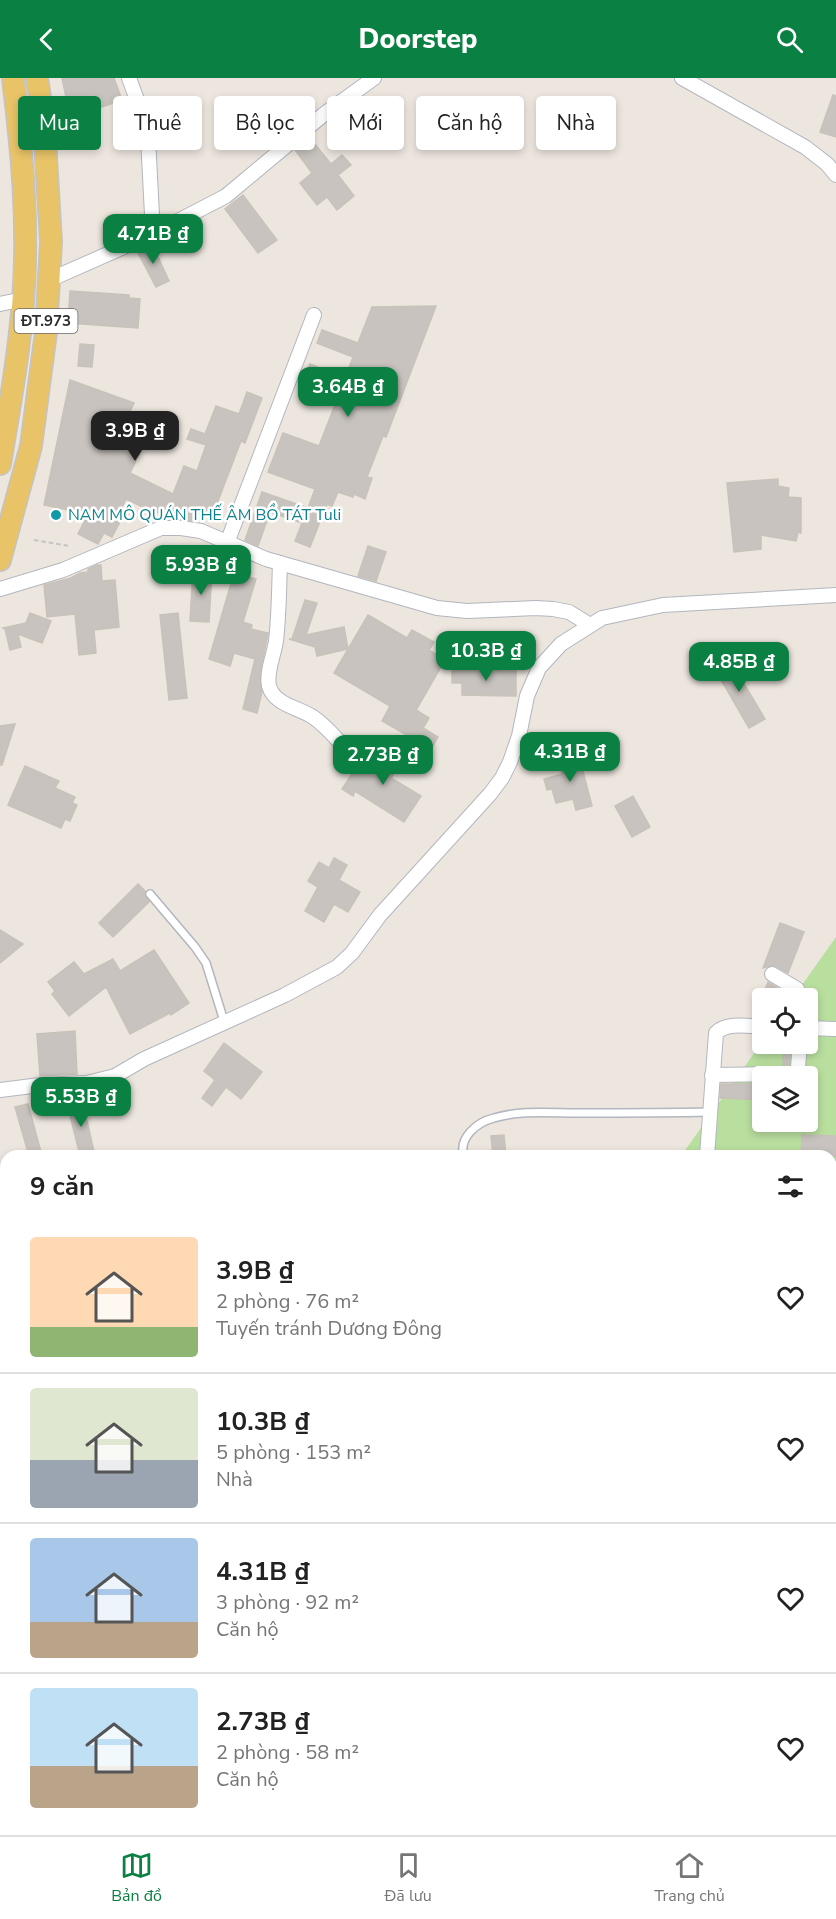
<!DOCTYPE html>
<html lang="vi">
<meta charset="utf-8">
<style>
:root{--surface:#fff;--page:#f6f6f6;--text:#222;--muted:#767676;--line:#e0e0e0;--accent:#0b8043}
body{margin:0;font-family:"Nunito Sans",sans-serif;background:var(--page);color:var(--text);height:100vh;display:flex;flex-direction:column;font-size:22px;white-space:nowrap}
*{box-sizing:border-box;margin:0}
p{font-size:20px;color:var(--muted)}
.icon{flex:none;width:33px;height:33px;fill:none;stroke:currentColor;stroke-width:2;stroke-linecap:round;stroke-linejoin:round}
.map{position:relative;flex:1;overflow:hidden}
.panel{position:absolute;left:0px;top:1072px;width:837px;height:686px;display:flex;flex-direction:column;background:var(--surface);border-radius:18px 18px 0 0;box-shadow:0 3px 9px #0003}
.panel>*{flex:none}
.guide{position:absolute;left:18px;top:18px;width:801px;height:54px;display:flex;gap:12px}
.buttons{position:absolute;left:752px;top:910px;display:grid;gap:12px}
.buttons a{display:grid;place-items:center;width:66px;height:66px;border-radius:6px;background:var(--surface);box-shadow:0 3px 9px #0003;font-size:30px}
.price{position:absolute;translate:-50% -51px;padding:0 14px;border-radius:12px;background:var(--accent);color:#fff;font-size:20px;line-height:39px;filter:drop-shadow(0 2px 3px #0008)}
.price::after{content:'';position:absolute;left:50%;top:36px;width:18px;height:14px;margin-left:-9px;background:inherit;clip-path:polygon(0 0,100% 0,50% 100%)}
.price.current{background:#222;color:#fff}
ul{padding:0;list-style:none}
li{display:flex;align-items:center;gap:18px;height:150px;padding:0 30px}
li+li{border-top:2px solid var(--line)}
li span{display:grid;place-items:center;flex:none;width:168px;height:120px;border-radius:6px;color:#555}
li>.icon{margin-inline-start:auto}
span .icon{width:72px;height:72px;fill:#fffc;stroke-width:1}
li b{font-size:26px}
h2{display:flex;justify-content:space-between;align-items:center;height:72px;padding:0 30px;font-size:26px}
.pill{padding:0 21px;border-radius:6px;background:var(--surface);box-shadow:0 3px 9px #0003;font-size:21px;line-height:54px}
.pill.current{background:var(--accent);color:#fff}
header{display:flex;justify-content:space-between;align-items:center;height:78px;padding:0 30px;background:var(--accent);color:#fff;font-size:27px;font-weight:800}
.dock{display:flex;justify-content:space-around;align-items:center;height:84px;border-top:2px solid var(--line);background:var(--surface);font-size:16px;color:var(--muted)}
.dock a{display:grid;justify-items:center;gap:3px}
.dock .current{color:var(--accent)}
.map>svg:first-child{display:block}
.green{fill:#b9df9f;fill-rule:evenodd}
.building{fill:#c8c3be;stroke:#c8c2b9;stroke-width:1.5}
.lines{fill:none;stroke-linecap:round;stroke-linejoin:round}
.service-casing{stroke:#b2b6be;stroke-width:10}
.minor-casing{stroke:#b2b6be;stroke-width:16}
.primary-casing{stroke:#c4c4c4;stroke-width:24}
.path{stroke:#c4c4c4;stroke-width:2;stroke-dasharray:4.5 3;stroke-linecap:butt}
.service{stroke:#fff;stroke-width:7}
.minor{stroke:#fff;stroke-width:14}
.primary{stroke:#e8c368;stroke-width:21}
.culture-dot{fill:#0f9aa8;stroke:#fff;stroke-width:2}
.labels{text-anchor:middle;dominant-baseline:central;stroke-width:5;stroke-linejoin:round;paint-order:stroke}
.shield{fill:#fff;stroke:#6b6b6b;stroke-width:1.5}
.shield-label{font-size:15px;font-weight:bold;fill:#2c2c2c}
.culture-label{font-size:16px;fill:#0d838f;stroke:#fff;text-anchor:start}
</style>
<header><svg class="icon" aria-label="back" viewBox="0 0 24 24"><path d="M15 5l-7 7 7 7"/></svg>Doorstep<svg class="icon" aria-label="search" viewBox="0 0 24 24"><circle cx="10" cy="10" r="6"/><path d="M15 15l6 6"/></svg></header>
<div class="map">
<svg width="836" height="1757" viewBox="0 0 836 1757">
<rect width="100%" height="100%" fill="#ede6df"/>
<path class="green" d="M 836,859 L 836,1757 L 0,1757 L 0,1593 L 6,1591 L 6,1752 L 831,1752 L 831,1078 L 681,1078 L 762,964 L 762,966 L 807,966 L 807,921 L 792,921 ZM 762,999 L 807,999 L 807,1044 L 762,1044 Z"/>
<g class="building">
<polygon points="62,0 114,0 122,22 90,33 96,50 65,62 58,44 73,39 66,19"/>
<polygon points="833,17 836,18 836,59 820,54"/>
<polygon points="310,60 331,86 342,77 351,87 338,97 354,118 337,132 327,119 317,127 300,105 312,95 295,72"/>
<polygon points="243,117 277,162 258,175 225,131"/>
<polygon points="152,166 169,203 156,209 137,173"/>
<polygon points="70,213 129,217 129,220 140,221 138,250 68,245"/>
<polygon points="436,228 386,359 383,358 367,399 372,400 365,421 354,416 353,419 338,414 332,428 327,426 310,469 295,463 302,445 270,434 258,468 245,462 262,414 308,430 315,411 268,394 283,355 319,368 340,314 304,300 310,286 345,300 353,279 317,265 322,252 358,265 372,229"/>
<polygon points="80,266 94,267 92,289 78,288"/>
<polygon points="70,302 134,325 127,340 151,352 130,395 173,416 184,388 197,393 206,367 187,361 191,351 205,356 216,328 239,336 247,314 262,320 245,365 241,363 218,423 221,425 216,441 197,434 194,443 175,441 147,431 126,421 117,440 121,442 112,459 104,455 98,466 78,456 88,436 44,427"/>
<polygon points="778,401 778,408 789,410 788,419 801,420 801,455 798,454 796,463 761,457 761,471 734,474 727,405"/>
<polygon points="368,468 386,474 376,503 358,498"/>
<polygon points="97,487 101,487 102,503 115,502 119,549 94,552 96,575 79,577 75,536 47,539 44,507 71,500 80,495 88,494 88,491"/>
<polygon points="193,492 212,493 209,544 190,543"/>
<polygon points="234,495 256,501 243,544 252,547 251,551 268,555 260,596 262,614 257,635 243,631 255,581 234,575 230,588 209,581"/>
<polygon points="305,522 317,525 306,557 344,549 348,571 317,578 315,569 289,561 292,561"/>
<polygon points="30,535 51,543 42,565 18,556 21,569 10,572 5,551 3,550 26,545"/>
<polygon points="178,535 187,620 169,622 160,537"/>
<polygon points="368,537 407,560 412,552 434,564 429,572 445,582 416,632 429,640 423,650 438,659 431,671 382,643 390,628 334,595"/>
<polygon points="728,579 765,641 749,650 713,588"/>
<polygon points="452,592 516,593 516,618 462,617 462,605 452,605"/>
<polygon points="15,646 2,687 0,687 0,648"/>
<polygon points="381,670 402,683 391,700 421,718 404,744 355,713 353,718 342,711 355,691 363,692 367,689 369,682 372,684"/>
<polygon points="578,674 592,728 576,732 573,721 556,725 552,711 547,712 544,701 562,696 558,679"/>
<polygon points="25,688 59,703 55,710 75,719 72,725 77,727 70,743 65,741 61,750 8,727"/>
<polygon points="633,718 650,749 632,759 615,728"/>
<polygon points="334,780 347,787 339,802 360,814 348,834 334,826 324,844 305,833 318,809 308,803 319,784 329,790"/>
<polygon points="138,806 145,813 145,818 149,824 113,859 99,845"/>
<polygon points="780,845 804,854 788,895 773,887 763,890"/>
<polygon points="0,852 23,866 0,885"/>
<polygon points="154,872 189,925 171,937 170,935 130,956 106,909 69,938 52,916 55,913 48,904 74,884 84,896 113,881 120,893"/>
<polygon points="768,904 779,911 775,921 761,921"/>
<polygon points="75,953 77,996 40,998 37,956"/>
<polygon points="224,965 262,994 241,1021 226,1009 212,1028 202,1020 215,1002 204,993"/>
<polygon points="784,966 791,966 789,987 783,987"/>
<polygon points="721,1006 762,1006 762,1022 720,1020"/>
<polygon points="82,1021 95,1078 80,1078 67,1025"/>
<polygon points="28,1026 42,1078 29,1078 15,1029"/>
<polygon points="504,1057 506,1078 493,1078 491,1058"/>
<polygon points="802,1057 836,1058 836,1078 801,1078"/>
</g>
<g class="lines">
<defs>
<g id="service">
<polyline points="150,816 195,869 206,885 224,943"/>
<path d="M 464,1078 C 458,1060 477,1044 494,1040 C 520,1032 550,1035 577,1035 C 621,1035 665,1035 710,1034"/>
</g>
<g id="minor">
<polyline points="129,0 144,41 148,60 153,156"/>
<polyline points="682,0 805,69 827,86 836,97"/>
<polyline points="49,202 153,156 226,118 323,37 374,0"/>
<polyline points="0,226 24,221"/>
<polyline points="227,465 314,237"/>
<path d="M 280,485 C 279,511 279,537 276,563 C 274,577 266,594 269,608 C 274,627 300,630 313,639 C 331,651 342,670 360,683"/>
<polyline points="0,511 63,492 161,450 181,450 201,453 266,481 437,530 467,533 536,530 553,531 569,534 590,547"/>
<polyline points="772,896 797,911 797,921"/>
<polyline points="807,950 835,951"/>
<polyline points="712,997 795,996 798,989 800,966"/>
<polyline points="0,1012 40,1007 87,1005 115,998 144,981 285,917 337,889 352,875 380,837 490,716 502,700 510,684 519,658 527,618 539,590 561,566 602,540 663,527 836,517"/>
<path d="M 707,1078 L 716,955 C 726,944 748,948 762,949"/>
<polyline points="0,1290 6,1288"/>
<polyline points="831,1409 836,1409"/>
<polyline points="0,1520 6,1523"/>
<polyline points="0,1543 6,1546"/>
<polyline points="150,1752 151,1757"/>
<polyline points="279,1752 281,1757"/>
<polyline points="690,1752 693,1757"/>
<polyline points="791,1752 794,1757"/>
</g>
<g id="primary">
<path d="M 0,386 C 9,332 19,277 23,223 C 29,148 22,74 13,0"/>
<polyline points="0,482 31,368 46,254 51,164 44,46 37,0"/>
</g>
</defs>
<use href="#service" class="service-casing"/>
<use href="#minor" class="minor-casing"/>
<use href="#primary" class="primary-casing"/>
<polyline class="path" points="34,462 70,468"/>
<use href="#service" class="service"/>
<use href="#minor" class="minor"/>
<use href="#primary" class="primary"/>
</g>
<circle class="culture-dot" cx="56" cy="437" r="6"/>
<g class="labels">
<rect class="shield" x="14.5" y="231" width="63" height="24" rx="4.5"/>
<g class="shield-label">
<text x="46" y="243">ĐT.973</text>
</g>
<g class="culture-label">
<text x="68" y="437">NAM MÔ QUÁN THẾ ÂM BỒ TÁT Tuli</text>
</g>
</g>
</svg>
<div class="buttons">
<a><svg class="icon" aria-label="locate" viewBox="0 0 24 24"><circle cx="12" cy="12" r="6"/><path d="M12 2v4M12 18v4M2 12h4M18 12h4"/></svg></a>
<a><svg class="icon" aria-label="layers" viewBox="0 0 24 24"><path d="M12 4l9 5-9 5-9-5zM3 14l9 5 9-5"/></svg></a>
</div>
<b class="price" style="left:153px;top:187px">4.71B ₫</b>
<b class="price" style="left:348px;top:340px">3.64B ₫</b>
<b class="price current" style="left:135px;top:384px">3.9B ₫</b>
<b class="price" style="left:201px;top:518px">5.93B ₫</b>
<b class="price" style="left:486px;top:604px">10.3B ₫</b>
<b class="price" style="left:739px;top:615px">4.85B ₫</b>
<b class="price" style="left:570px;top:705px">4.31B ₫</b>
<b class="price" style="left:383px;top:708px">2.73B ₫</b>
<b class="price" style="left:81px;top:1050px">5.53B ₫</b>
<div class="guide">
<a class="pill current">Mua</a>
<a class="pill">Thuê</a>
<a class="pill">Bộ lọc</a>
<a class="pill">Mới</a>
<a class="pill">Căn hộ</a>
<a class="pill">Nhà</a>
</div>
<section class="panel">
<h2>9 căn<svg class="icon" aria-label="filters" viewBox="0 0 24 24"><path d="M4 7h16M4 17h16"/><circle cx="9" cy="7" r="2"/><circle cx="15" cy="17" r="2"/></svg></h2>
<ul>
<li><span style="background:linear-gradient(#ffd9b3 75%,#8fb573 0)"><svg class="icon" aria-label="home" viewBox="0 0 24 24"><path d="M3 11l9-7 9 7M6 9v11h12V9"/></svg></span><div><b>3.9B ₫</b><p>2 phòng · 76 m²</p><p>Tuyến tránh Dương Đông</p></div><svg class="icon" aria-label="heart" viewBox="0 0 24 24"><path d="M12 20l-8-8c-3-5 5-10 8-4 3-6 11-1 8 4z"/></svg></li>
<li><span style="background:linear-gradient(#dfe7d0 60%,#9aa5b1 0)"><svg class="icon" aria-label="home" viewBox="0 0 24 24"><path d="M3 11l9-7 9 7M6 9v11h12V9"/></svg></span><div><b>10.3B ₫</b><p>5 phòng · 153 m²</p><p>Nhà</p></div><svg class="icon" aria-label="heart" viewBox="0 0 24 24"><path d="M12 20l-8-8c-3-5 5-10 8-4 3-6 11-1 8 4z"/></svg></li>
<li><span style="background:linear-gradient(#a9c7e8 70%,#b9a48a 0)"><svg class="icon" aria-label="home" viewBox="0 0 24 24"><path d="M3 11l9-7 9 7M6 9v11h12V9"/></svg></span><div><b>4.31B ₫</b><p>3 phòng · 92 m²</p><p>Căn hộ</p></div><svg class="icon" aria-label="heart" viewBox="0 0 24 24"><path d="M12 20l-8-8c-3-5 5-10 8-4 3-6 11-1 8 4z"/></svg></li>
<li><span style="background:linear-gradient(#bfe0f5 65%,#b9a48a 0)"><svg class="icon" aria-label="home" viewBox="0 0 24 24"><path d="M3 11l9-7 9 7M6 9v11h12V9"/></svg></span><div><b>2.73B ₫</b><p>2 phòng · 58 m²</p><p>Căn hộ</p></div><svg class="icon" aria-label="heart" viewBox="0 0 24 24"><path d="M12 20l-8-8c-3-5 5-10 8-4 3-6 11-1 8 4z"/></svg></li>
</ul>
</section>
</div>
<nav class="dock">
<a class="current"><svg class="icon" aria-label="map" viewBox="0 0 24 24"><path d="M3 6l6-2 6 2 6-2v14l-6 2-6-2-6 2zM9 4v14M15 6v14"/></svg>Bản đồ</a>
<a><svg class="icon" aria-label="saved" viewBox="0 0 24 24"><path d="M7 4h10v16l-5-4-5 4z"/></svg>Đã lưu</a>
<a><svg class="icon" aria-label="home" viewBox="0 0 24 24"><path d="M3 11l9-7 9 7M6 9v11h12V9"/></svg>Trang chủ</a>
</nav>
